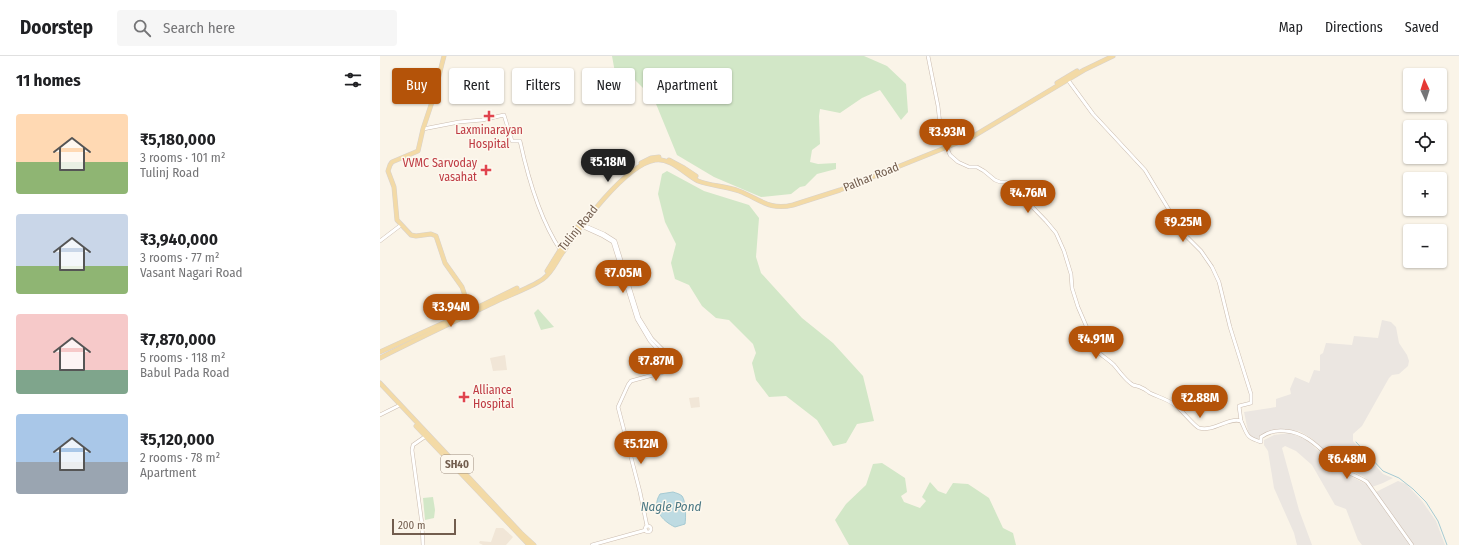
<!DOCTYPE html>
<meta charset="utf-8">
<style>
:root{--surface:#fff;--page:#f6f6f6;--text:#202124;--muted:#757577;--line:#e0e0e0;--accent:#b45309}
body{margin:0;font-family:"Fira Sans Condensed",sans-serif;background:var(--page);color:var(--text);height:100vh;display:flex;flex-direction:column;font-size:15px;white-space:nowrap}
*{box-sizing:border-box;margin:0}
p{font-size:13px;color:var(--muted)}
.icon{flex:none;width:22px;height:22px;fill:none;stroke:currentColor;stroke-width:2;stroke-linecap:round;stroke-linejoin:round}
.map{position:relative;flex:1;overflow:hidden}
.panel{display:flex;flex-direction:column;background:var(--surface);width:380px}
.panel>*{flex:none}
.guide{position:absolute;left:12px;top:12px;width:380px;height:36px;display:flex;gap:8px}
.needle{width:26px;rotate:356deg}
.controls{position:absolute;left:1023px;top:12px;display:grid;gap:8px}
.controls a{display:grid;place-items:center;width:44px;height:44px;border-radius:4px;background:var(--surface);box-shadow:0 1px 3px #0004;font-size:20px}
.scale{position:absolute;left:12px;bottom:10px;width:64px;box-sizing:border-box;padding-left:4px;border:2px solid #725d4e;border-top:0;font-size:11px;line-height:14px;white-space:nowrap;color:#725d4e;-webkit-text-stroke:3px #fdf8ee;paint-order:stroke}
.price{position:absolute;translate:-50% -34px;padding:0 9px;border-radius:14px;background:var(--accent);color:#fff;font-size:13px;line-height:26px;filter:drop-shadow(0 1px 2px #0008)}
.price::after{content:'';position:absolute;left:50%;top:24px;width:12px;height:9px;margin-left:-6px;background:inherit;clip-path:polygon(0 0,100% 0,50% 100%)}
.price.on{background:#222;color:#fff}
ul{padding:0;list-style:none}
li{display:flex;align-items:center;gap:12px;height:100px;padding:0 16px}
li span{display:grid;place-items:center;flex:none;width:112px;height:80px;border-radius:4px;color:#555}
li>.icon{margin-inline-start:auto}
span .icon{width:48px;height:48px;fill:#fffc;stroke-width:1}
li b{font-size:17px}
h2{display:flex;justify-content:space-between;align-items:center;height:48px;padding:0 16px;font-size:17px}
.pill{padding:0 14px;border-radius:4px;background:var(--surface);box-shadow:0 1px 3px #0004;font-size:14px;line-height:36px}
.pill.on{background:var(--accent);color:#fff}
header{display:flex;align-items:center;gap:24px;box-sizing:border-box;height:56px;padding:0 20px;background:var(--surface);border-bottom:1px solid var(--line)}
header strong{font-size:19px}
nav{display:flex;gap:22px;margin-inline-start:auto;font-size:14px}
.search{width:280px;height:36px;background:var(--page);display:flex;align-items:center;gap:10px;box-sizing:border-box;padding:0 14px;border-radius:4px;color:var(--muted);font-size:15px}
main{display:flex;flex:1;min-height:0}
.map>svg:first-child{display:block}
.residential{fill:#f1e6d7}
.industrial{fill:#ebe6e1}
.green{fill:#d2e7c7}
.water{fill:#bedbe2;stroke:#a5cad3}
.lines{fill:none;stroke-linecap:round;stroke-linejoin:round}
.stream{stroke:#a5cad3;stroke-width:1}
.minor-casing{stroke:#cbbcaf;stroke-width:4}
.major-casing{stroke:#d8d2cd;stroke-width:5}
.minor{stroke:#fff;stroke-width:3}
.major{stroke:#f3daa6;stroke-width:4}
.health-dot{fill:#e0444e;stroke:#fdf8ee;stroke-width:1.5}
.labels{text-anchor:middle;dominant-baseline:central;stroke-width:3;stroke-linejoin:round;paint-order:stroke}
.shield{fill:#fdf8ee;stroke:#9c8c7e;stroke-width:1}
.shield-label{font-size:11px;font-weight:bold;fill:#725d4e}
.health-label{font-size:12px;fill:#be3a42;stroke:#fdf8ee}
.street-label{font-size:12px;fill:#725d4e;stroke:#fdf8ee}
.water-label{font-size:13px;font-style:italic;fill:#4a7783;stroke:#fdf8ee}
</style>
<header>
<strong>Doorstep</strong>
<div class="search"><svg class="icon" aria-label="search" viewBox="0 0 24 24"><circle cx="10" cy="10" r="6"/><path d="M15 15l6 6"/></svg>Search here</div>
<nav><a>Map</a><a>Directions</a><a>Saved</a></nav>
</header>
<main>
<section class="panel">
<h2>11 homes<svg class="icon" aria-label="filters" viewBox="0 0 24 24"><path d="M4 7h16M4 17h16"/><circle cx="9" cy="7" r="2"/><circle cx="15" cy="17" r="2"/></svg></h2>
<ul>
<li><span style="background:linear-gradient(#ffd9b3 60%,#8fb573 0)"><svg class="icon" aria-label="home" viewBox="0 0 24 24"><path d="M3 11l9-7 9 7M6 9v11h12V9"/></svg></span><div><b>₹5,180,000</b><p>3 rooms · 101 m²</p><p>Tulinj Road</p></div></li>
<li><span style="background:linear-gradient(#c9d6e8 65%,#8fb573 0)"><svg class="icon" aria-label="home" viewBox="0 0 24 24"><path d="M3 11l9-7 9 7M6 9v11h12V9"/></svg></span><div><b>₹3,940,000</b><p>3 rooms · 77 m²</p><p>Vasant Nagari Road</p></div></li>
<li><span style="background:linear-gradient(#f6c9c9 70%,#7fa58c 0)"><svg class="icon" aria-label="home" viewBox="0 0 24 24"><path d="M3 11l9-7 9 7M6 9v11h12V9"/></svg></span><div><b>₹7,870,000</b><p>5 rooms · 118 m²</p><p>Babul Pada Road</p></div></li>
<li><span style="background:linear-gradient(#a9c7e8 60%,#9aa5b1 0)"><svg class="icon" aria-label="home" viewBox="0 0 24 24"><path d="M3 11l9-7 9 7M6 9v11h12V9"/></svg></span><div><b>₹5,120,000</b><p>2 rooms · 78 m²</p><p>Apartment</p></div></li>
</ul>
</section>
<div class="map">
<svg width="1079" height="489" viewBox="0 0 1079 489">
<rect width="100%" height="100%" fill="#faf4e8"/>
<g class="residential">
<polygon points="125,299 127,314 113,315 110,302"/>
<polygon points="319,341 320,351 311,352 309,342"/>
<polygon points="116,472 123,472 133,481 126,489 103,489 99,487 100,485 111,486"/>
</g>
<g class="industrial">
<polygon points="1002,264 1011,266 1016,271 1019,287 1027,299 1029,305 1028,310 1019,318 1012,319 1009,322 982,370 973,378 973,385 1003,418 1013,422 1003,427 992,431 984,421 961,409 931,382 919,375 907,374 888,376 880,381 879,384 871,381 868,375 864,356 896,351 896,343 911,338 910,333 915,321 929,327 934,314 940,315 940,299 943,297 946,287 972,289 974,280 998,282"/>
<polygon points="910,377 927,384 958,414 988,429 1031,489 982,489 978,484 966,453 955,449 932,409 916,395 905,390 902,392 919,454 932,489 917,489 914,477 894,432 888,395 884,389 884,384 894,379"/>
<polygon points="1018,425 1026,428 1042,445 1056,465 1065,489 1034,489 996,436"/>
</g>
<g class="green">
<polygon points="232,0 484,0 507,10 526,28 528,56 521,64 500,34 482,42 460,57 440,53 439,60 440,88 432,94 430,106 438,108 456,107 456,113 437,118 425,130 420,131 411,138 381,141 334,121 297,99 274,43 250,19 236,22"/>
<polygon points="287,115 324,135 369,149 379,162 376,201 381,217 422,262 453,287 483,320 494,365 477,368 466,387 453,390 437,364 406,340 389,341 376,324 372,307 376,297 373,288 349,264 336,262 322,250 309,229 295,223 291,207 296,188 285,166 278,138 282,118"/>
<polygon points="158,253 174,271 161,274 154,257"/>
<polygon points="502,407 525,422 527,436 521,440 524,446 540,452 546,445 542,441 550,426 558,435 566,438 573,427 588,428 609,442 623,472 633,477 636,489 469,489 455,464 466,448 486,429 493,408"/>
<polygon points="53,441 55,454 54,462 45,464 43,442"/>
</g>
<path class="water" d="M 293,436 C 296,437 300,438 302,440 C 306,445 306,462 305,468 L 295,471 C 282,465 271,452 280,438 Z"/>
<g class="lines">
<polyline class="stream" points="976,386 1003,415 1019,422 1033,433 1046,446 1058,465 1067,489"/>
<defs>
<g id="minor">
<path d="M 548,0 L 558,50 L 561,78 L 570,99 L 578,106 L 589,111 L 597,111 L 604,115 L 615,124 L 620,126 L 625,126 L 630,128 L 666,165 L 676,177 L 684,195 L 691,218 L 692,232 L 698,251 L 717,295 C 722,300 729,304 734,309 C 740,316 745,324 753,329 C 756,330 759,330 762,332 C 765,333 767,335 770,337 C 778,341 787,343 795,349 C 801,353 814,370 819,372 C 834,376 848,361 861,365 C 868,379 865,381 881,386 L 881,381 C 888,376 896,374 905,375 C 923,376 936,388 949,401 C 952,404 954,407 957,410 C 964,416 978,420 987,426 L 1032,489"/>
<polyline points="688,24 713,58 765,114 803,177 821,195 832,211 839,226 850,271 871,338 871,347 859,350 861,365"/>
<path d="M 43,73 L 79,66 L 102,64 L 124,59 L 132,85 L 140,85 C 148,122 160,164 181,195"/>
<polyline points="201,168 224,178 235,185 259,262 272,283 295,306 294,310 291,314 251,325 248,329 238,351 260,436 267,470"/>
<polyline points="201,170 223,180 233,186 257,263 270,285 280,296 294,306"/>
<polyline points="0,185 21,169"/>
<polyline points="0,359 18,350"/>
<circle cx="268" cy="473" r="3"/>
<polyline points="43,489 42,468 32,394 33,389 46,380"/>
<polyline points="212,489 266,474"/>
</g>
<g id="major">
<polyline points="64,0 53,43 43,73 38,95 12,106 10,109 8,115 14,131 17,164 31,179 36,180 51,178 56,180 65,207 82,231 91,257"/>
<polyline points="677,27 697,15"/>
<polyline points="289,104 304,112 316,120"/>
<polyline points="261,107 271,102 279,101"/>
<polyline points="167,215 180,194 202,165"/>
<polyline points="84,258 137,232"/>
<polyline points="0,296 72,263"/>
<path d="M 0,302 C 39,282 78,264 117,245 C 130,239 152,231 163,223 C 172,217 177,204 183,196 C 199,172 246,108 275,104 C 290,101 306,119 318,125 C 331,130 346,130 359,135 C 380,143 389,155 413,149 L 460,134 L 592,81 L 704,14 L 733,0"/>
<polyline points="0,327 141,477 154,489"/>
<polyline points="36,370 149,489"/>
</g>
</defs>
<use href="#minor" class="minor-casing"/>
<use href="#major" class="major-casing"/>
<use href="#minor" class="minor"/>
<use href="#major" class="major"/>
</g>
<g class="health-dot">
<path d="M107 54h4v4h4v4h-4v4h-4v-4h-4v-4h4z"/>
<path d="M104 108h4v4h4v4h-4v4h-4v-4h-4v-4h4z"/>
<path d="M82 335h4v4h4v4h-4v4h-4v-4h-4v-4h4z"/>
</g>
<g class="labels">
<rect class="shield" x="61" y="399" width="32" height="18" rx="3"/>
<g class="shield-label">
<text x="77" y="408">SH40</text>
</g>
<g class="health-label">
<text x="109" y="74">Laxminarayan<tspan x="109" dy="14">Hospital</tspan></text>
<text x="97" y="107" text-anchor="end">VVMC Sarvoday<tspan x="97" dy="14">vasahat</tspan></text>
<text x="93" y="334" text-anchor="start">Alliance<tspan x="93" dy="14">Hospital</tspan></text>
</g>
<g class="street-label">
<text transform="translate(491 121) rotate(-22)">Palhar Road</text>
<text transform="translate(198 172) rotate(-51)">Tulinj Road</text>
</g>
<g class="water-label">
<text x="291" y="450">Nagle Pond</text>
</g>
</g>
</svg>
<div class="controls">
<a><svg class="needle" viewBox="-14 -14 28 28"><path d="M0-13l5 13h-10z" fill="#e53935"/><path d="M0 13l5-13h-10z" fill="#757577"/></svg></a>
<a><svg class="icon" aria-label="locate" viewBox="0 0 24 24"><circle cx="12" cy="12" r="6"/><path d="M12 2v4M12 18v4M2 12h4M18 12h4"/></svg></a>
<a>+</a>
<a>−</a>
</div>
<div class="scale">200 m</div>
<b class="price" style="left:567px;top:97px">₹3.93M</b>
<b class="price on" style="left:228px;top:127px">₹5.18M</b>
<b class="price" style="left:648px;top:158px">₹4.76M</b>
<b class="price" style="left:803px;top:187px">₹9.25M</b>
<b class="price" style="left:243px;top:238px">₹7.05M</b>
<b class="price" style="left:71px;top:272px">₹3.94M</b>
<b class="price" style="left:716px;top:304px">₹4.91M</b>
<b class="price" style="left:276px;top:326px">₹7.87M</b>
<b class="price" style="left:820px;top:363px">₹2.88M</b>
<b class="price" style="left:261px;top:409px">₹5.12M</b>
<b class="price" style="left:967px;top:424px">₹6.48M</b>
<div class="guide">
<a class="pill on">Buy</a>
<a class="pill">Rent</a>
<a class="pill">Filters</a>
<a class="pill">New</a>
<a class="pill">Apartment</a>
</div>
</div>
</main>
